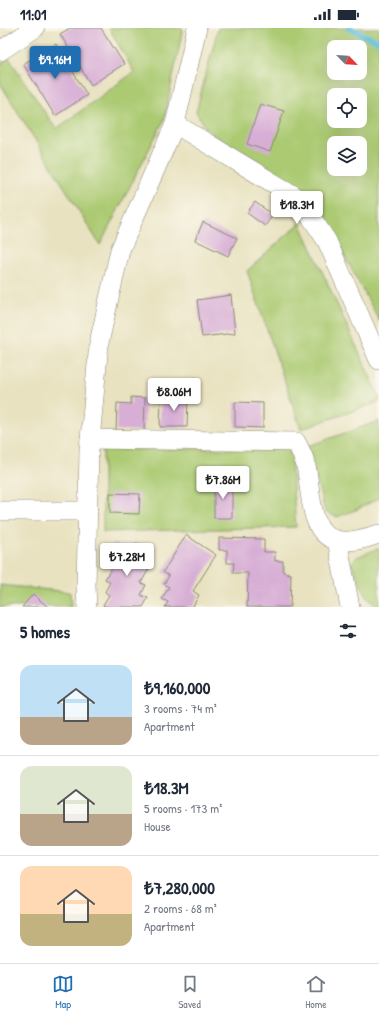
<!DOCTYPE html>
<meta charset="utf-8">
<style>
:root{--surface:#fff;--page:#f2f2f3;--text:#1f2937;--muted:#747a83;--line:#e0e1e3;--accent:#1f6fb2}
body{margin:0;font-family:"Patrick Hand",sans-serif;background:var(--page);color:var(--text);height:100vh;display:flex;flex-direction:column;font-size:15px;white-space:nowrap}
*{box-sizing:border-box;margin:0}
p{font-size:13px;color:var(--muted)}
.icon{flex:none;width:22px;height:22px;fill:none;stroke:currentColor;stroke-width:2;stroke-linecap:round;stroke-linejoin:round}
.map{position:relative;height:579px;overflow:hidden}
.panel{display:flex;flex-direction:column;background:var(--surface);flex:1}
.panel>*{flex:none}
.needle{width:26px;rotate:115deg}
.tools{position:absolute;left:327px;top:12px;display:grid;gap:8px}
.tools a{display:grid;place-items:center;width:40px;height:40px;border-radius:8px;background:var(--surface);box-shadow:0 4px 16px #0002;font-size:20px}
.price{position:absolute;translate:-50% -34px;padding:0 9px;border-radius:4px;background:#fff;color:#222;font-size:13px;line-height:26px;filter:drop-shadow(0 1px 2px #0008)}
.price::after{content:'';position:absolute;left:50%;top:24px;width:12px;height:9px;margin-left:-6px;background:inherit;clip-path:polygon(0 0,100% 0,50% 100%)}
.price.current{background:var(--accent);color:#fff}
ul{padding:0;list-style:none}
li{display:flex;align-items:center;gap:12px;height:100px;padding:0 20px}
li+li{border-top:1px solid var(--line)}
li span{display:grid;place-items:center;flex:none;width:112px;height:80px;border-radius:12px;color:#555}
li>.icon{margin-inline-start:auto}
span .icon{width:48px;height:48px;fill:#fffc;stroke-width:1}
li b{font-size:17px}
h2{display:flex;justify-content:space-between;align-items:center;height:48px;padding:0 20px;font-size:17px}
.status{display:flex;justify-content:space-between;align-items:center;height:28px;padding:0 20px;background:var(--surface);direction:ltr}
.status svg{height:11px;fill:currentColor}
.menu{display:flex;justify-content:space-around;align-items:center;height:56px;border-top:1px solid var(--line);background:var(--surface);font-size:11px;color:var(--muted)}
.menu a{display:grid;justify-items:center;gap:2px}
.menu .current{color:var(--accent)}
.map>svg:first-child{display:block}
.green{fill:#abca72;stroke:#6b7a4e;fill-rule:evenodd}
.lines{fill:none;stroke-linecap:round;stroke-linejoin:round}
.stream{stroke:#5fc1de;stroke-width:6}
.building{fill:#d7aed6}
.minor-casing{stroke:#8a8676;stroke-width:20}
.minor{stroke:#fff;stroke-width:19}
</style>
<div class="status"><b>11:01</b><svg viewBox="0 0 49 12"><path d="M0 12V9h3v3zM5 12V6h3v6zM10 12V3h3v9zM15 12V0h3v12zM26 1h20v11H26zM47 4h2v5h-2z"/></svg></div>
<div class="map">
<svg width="379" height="579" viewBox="0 0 379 579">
<rect width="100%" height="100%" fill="#fbf7ec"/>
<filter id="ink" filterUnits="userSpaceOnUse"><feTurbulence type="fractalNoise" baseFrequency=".025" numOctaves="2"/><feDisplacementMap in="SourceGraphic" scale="8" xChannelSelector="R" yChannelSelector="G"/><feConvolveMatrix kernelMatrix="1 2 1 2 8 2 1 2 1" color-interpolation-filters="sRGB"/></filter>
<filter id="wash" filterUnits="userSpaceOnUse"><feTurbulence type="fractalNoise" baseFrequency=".012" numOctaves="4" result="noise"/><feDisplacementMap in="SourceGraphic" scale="16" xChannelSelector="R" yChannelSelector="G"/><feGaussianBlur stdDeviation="0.9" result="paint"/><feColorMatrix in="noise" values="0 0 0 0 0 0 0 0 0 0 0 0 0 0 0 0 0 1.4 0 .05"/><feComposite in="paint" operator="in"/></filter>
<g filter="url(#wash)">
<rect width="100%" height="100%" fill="#e8e2c0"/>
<g class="green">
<polygon points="109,0 183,0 164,92 100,217 0,55 0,37 9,30 56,101 134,44"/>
<path d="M 218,0 L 379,0 L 379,292 L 323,188 L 299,159 L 209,104 L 196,84 ZM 334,19 L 360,19 L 360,45 L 334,45 ZM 334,67 L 360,67 L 360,93 L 334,93 ZM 334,115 L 360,115 L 360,141 L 334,141 Z"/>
<polygon points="300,195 379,368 379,374 301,401 247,243"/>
<polygon points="379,393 379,470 358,481 337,489 325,484 308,418"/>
<polygon points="290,420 296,499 103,504 103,422"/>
<polygon points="379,520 379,579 378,579 367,570 351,535 357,529"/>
<polygon points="0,557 70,564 71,579 0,579"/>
</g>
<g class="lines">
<polyline class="stream" points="349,0 379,14"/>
</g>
<g id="blocks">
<g class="building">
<polygon points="70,0 101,0 124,36 91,57 60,6"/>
<polygon points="56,16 87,67 55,88 23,36"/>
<polygon points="260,76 284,83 270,124 247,116"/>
<polygon points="255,174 273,187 265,198 247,185"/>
<polygon points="203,194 237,210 228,228 195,212"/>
<polygon points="231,267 235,305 202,309 197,272"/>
<polygon points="131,369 145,370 144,403 116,402 117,375 131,376"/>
<polygon points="161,370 188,370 187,399 160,399"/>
<polygon points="235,374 263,375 263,400 235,399"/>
<rect x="214" y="454" width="18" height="36"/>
<polygon points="110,465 140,466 139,486 110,485"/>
<polygon points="186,507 216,527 193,563 199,567 193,578 195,579 165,579 168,574 162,571 169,559 164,556 169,548 163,544"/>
<polygon points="219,510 264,511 264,524 275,524 275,533 283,533 283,544 291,546 290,579 247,579 248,545 233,545 234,535 227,535 227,522 219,522"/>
<polygon points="114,515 131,524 136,515 151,523 147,532 152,535 141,555 146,557 141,567 148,570 143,579 107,579 103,577 109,567 105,564 110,554 105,551 113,538 105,533"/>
<polygon points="33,566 48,579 22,579"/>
</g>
</g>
</g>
<g filter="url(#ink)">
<use href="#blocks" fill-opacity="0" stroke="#8a8676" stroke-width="1"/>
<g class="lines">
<defs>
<g id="minor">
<polyline points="0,23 35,0"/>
<polyline points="175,96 293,167 313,192 327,213 379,332"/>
<path d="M 90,411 L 296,414 C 299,420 303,427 305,434 C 312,457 307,505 336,512 C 349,516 367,510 379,506"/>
<polyline points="0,483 88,483"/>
<polyline points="337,512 350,579"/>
<polyline points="87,579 86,558 89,422 99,315 120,222 175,96 197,0"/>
</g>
</defs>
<use href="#minor" class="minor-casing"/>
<use href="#minor" class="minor"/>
</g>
</g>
</svg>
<div class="tools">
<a><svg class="needle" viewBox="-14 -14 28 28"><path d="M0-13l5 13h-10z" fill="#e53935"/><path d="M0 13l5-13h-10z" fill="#747a83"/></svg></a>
<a><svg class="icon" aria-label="locate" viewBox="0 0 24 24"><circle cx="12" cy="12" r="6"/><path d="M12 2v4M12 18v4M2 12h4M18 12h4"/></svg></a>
<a><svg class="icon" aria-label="layers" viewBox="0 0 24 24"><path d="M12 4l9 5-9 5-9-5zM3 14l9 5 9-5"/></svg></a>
</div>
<b class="price current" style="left:55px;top:52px">₺9.16M</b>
<b class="price" style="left:297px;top:197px">₺18.3M</b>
<b class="price" style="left:174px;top:384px">₺8.06M</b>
<b class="price" style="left:223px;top:472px">₺7.86M</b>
<b class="price" style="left:127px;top:549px">₺7.28M</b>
</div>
<section class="panel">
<h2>5 homes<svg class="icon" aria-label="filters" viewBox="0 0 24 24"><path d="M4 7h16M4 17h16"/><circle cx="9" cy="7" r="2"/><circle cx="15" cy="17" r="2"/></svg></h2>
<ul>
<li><span style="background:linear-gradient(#bfe0f5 65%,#b9a48a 0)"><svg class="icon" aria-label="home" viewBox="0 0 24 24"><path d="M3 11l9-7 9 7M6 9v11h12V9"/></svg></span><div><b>₺9,160,000</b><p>3 rooms · 74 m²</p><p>Apartment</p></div></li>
<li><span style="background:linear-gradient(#dfe7d0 60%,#b9a48a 0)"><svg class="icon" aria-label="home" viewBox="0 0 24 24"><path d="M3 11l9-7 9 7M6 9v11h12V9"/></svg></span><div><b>₺18.3M</b><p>5 rooms · 173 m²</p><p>House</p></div></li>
<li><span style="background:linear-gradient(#ffd9b3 60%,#c2b280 0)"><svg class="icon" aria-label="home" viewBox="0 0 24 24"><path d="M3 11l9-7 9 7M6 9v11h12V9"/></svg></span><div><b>₺7,280,000</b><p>2 rooms · 68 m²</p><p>Apartment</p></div></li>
</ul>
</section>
<nav class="menu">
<a class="current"><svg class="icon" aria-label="map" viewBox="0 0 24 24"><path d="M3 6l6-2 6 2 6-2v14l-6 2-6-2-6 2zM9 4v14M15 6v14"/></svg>Map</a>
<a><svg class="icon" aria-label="saved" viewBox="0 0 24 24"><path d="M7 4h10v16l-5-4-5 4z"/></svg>Saved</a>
<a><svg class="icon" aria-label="home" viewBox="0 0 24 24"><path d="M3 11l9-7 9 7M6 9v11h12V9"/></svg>Home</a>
</nav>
